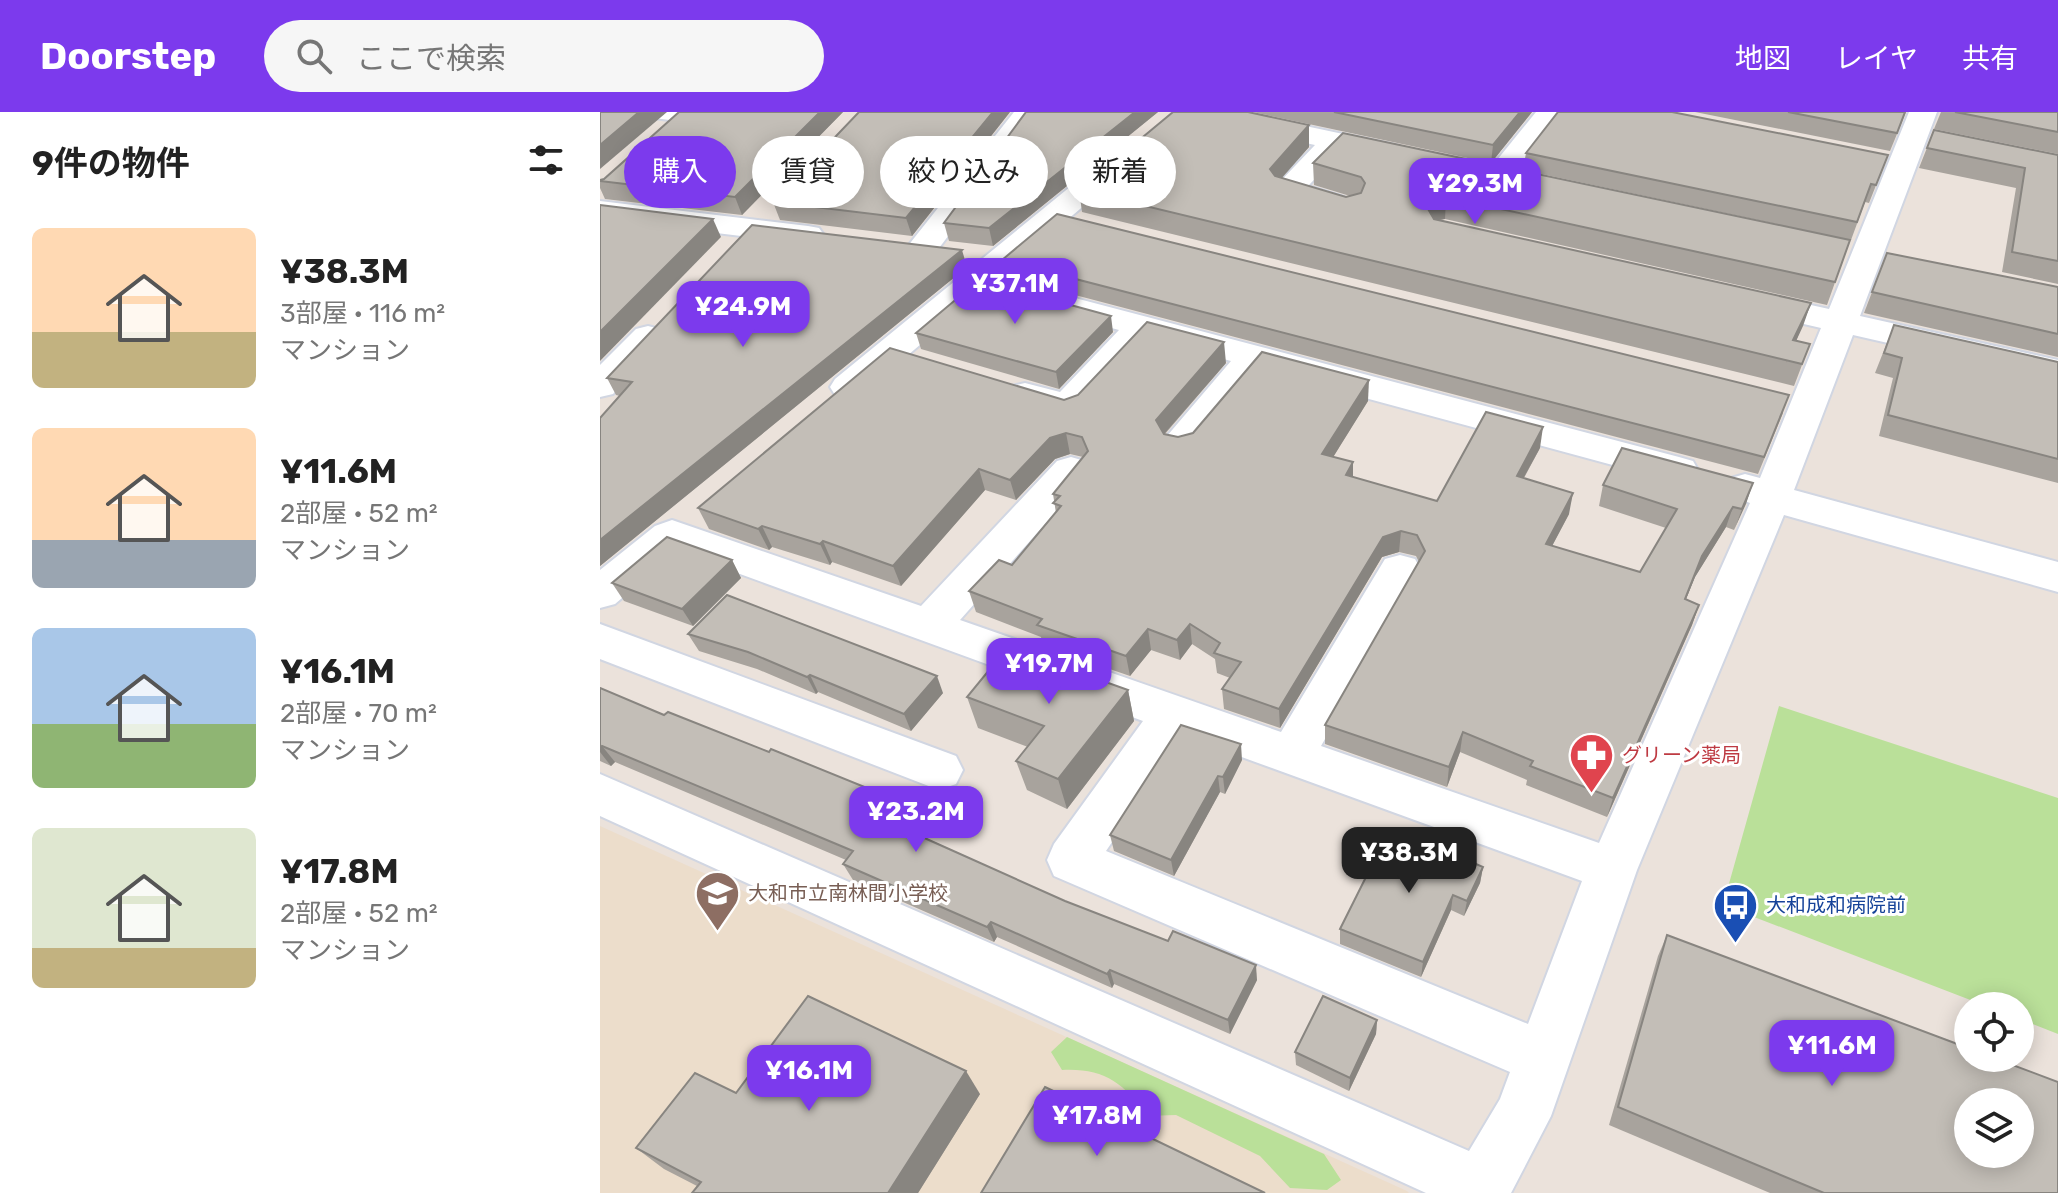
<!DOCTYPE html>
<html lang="ja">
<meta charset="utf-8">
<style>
:root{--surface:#fff;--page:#f6f6f6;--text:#222;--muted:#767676;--accent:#7c3aed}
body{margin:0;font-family:Rubik,"Noto Sans JP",sans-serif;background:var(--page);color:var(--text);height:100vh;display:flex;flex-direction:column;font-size:30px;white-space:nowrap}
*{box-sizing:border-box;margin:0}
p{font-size:26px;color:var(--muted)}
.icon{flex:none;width:44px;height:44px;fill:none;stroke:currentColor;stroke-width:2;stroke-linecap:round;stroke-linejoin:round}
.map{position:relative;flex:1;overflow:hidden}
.side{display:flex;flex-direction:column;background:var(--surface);width:600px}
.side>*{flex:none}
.guide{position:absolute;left:24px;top:24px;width:760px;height:72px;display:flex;gap:16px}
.tools{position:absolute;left:1354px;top:880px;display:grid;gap:16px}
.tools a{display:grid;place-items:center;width:80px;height:80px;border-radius:50%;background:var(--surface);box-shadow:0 4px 20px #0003;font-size:40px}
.price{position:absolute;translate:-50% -68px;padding:0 18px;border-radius:16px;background:var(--accent);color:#fff;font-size:26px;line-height:52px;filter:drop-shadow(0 2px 4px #0008)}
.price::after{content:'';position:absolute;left:50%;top:48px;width:24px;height:18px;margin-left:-12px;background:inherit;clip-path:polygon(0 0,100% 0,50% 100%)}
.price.selected{background:#222;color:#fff}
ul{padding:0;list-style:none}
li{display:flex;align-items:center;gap:24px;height:200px;padding:0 32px}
li span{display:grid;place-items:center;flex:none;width:224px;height:160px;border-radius:12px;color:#555}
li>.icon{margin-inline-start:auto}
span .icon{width:96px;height:96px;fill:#fffc;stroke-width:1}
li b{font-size:34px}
h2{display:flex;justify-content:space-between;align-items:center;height:96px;padding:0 32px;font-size:34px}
.pill{padding:0 28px;border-radius:36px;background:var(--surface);box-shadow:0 4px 20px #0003;font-size:28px;line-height:72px}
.pill.selected{background:var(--accent);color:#fff}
header{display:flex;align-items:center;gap:48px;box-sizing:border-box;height:112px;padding:0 40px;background:var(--accent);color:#fff}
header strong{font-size:38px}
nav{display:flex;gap:44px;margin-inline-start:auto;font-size:28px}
.search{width:560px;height:72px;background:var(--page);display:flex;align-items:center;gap:20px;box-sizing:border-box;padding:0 28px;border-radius:44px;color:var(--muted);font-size:30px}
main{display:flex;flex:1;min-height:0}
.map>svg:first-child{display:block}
.education{fill:#ecddcb}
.green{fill:#bae099}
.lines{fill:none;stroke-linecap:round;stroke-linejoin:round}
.minor-casing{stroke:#d1d6e2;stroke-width:4}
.minor{fill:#fff;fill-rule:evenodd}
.wall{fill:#a8a39d}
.shaded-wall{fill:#888580}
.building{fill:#c3beb7;stroke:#888580;stroke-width:2;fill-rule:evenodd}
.labels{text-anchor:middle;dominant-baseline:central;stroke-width:6;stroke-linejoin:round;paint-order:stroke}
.health-label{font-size:20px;fill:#be3a42;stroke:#fff;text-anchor:start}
.education-label{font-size:20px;fill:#785e54;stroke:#fff;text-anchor:start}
.transit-label{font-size:20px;fill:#164399;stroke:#fff;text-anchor:start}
</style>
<header>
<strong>Doorstep</strong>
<div class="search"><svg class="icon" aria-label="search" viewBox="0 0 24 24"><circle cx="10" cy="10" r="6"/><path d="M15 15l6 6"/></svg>ここで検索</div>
<nav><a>地図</a><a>レイヤ</a><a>共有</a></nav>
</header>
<main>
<section class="side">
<h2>9件の物件<svg class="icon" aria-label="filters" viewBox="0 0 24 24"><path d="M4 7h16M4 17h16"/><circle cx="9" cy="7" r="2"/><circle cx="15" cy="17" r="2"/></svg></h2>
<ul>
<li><span style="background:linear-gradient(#ffd9b3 65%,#c2b280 0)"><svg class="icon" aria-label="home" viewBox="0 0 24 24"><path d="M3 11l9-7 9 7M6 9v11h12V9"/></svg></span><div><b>¥38.3M</b><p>3部屋 · 116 m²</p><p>マンション</p></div></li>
<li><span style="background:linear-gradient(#ffd9b3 70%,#9aa5b1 0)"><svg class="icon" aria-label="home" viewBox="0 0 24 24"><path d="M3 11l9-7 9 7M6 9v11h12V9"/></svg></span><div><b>¥11.6M</b><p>2部屋 · 52 m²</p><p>マンション</p></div></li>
<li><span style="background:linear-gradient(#a9c7e8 60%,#8fb573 0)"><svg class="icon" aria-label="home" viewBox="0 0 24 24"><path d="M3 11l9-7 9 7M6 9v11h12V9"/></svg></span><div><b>¥16.1M</b><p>2部屋 · 70 m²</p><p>マンション</p></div></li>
<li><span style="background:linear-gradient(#dfe7d0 75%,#c2b280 0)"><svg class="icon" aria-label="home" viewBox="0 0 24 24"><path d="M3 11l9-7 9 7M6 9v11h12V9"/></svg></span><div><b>¥17.8M</b><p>2部屋 · 52 m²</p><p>マンション</p></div></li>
</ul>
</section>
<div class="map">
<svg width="1458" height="1081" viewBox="0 0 1458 1081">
<rect width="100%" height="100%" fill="#ebe2db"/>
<polygon class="education" points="0,714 807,1079 809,1081 0,1081"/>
<g class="green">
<polygon points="1179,594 1458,686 1458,922 1420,907 1420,894 1386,894 1123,793"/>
<path d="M 467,925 L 724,1042 L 741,1068 L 727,1078 L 690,1076 L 660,1044 L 576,1003 L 546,1004 C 524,970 503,956 462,958 L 451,940 Z"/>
</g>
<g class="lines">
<defs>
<g id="minor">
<polygon points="50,0 97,0 99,2 95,8 85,10 54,6"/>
<polygon points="414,0 442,0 333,144 311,144 306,137 311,130"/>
<polygon points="586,0 639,0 795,33 805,36 809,42 805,48 795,51 742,39 708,74 744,85 748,91 744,97 733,100 677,83 673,77 715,33 590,6"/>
<polygon points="936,0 965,0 909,70 889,70 884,64"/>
<path d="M 1309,0 L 1337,0 L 1260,204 L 1458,248 L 1458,270 L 1253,223 L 1194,378 L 1458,450 L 1458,480 L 1184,403 L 1037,758 L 951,1004 L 911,1081 L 826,1081 L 0,704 L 0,662 L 869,1039 L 900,987 L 910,960 L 454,764 L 447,748 L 454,732 L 543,609 L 77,439 L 15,492 L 0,496 L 0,458 L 55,414 L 72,408 L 321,494 L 457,349 L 471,345 L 485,349 L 490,358 L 485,367 L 360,508 L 681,620 L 785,447 L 800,443 L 815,447 L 821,458 L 721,634 L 999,731 L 1150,391 L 1131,384 L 1126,375 L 1131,366 L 1145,362 L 1160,366 L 1221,216 L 1136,196 L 1131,189 L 1136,182 L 1148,179 L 1229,197 ZM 584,624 L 982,769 L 928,912 L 506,739 Z"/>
<path d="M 524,36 L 534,39 L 538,45 L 534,51 L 399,166 L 1079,345 L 1093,349 L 1098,358 L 1093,367 L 1079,371 L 662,258 L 593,340 L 580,343 L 567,340 L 561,331 L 631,249 L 549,227 L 480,302 C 458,308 434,296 412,290 L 407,282 L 412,274 L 425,271 L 460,280 L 519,218 L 381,181 L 261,283 L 248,286 L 235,283 L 230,275 L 235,267 L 514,39 Z"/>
<polygon points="0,89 208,114 219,116 224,123 219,130 208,132 0,107"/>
<polygon points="48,214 60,217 65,224 13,282 0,285 0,253 36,217"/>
<polygon points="0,512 356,644 363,658 356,672 339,678 0,547"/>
</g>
</defs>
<use href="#minor" class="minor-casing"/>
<use href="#minor" class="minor"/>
</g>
<g class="wall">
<polygon points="79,0 243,0 142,103 5,87 0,76 0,68 4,67"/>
<polygon points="410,0 312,124 180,108 173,90"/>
<polygon points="426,0 558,0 393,134 349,129 344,111"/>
<polygon points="653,0 932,0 891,51"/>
<polygon points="1095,0 1306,0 1290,39"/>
<polygon points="1341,0 1458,0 1458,42 1334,17"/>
<polygon points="709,13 709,35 682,66 746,85 750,84 714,73 713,51 1250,128 1227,193 845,107 839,108 1211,191 1196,229 1210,232 1194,274 482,100 479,78"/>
<polygon points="1334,18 1458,43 1458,172 1402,160 1416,76 1319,56"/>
<polygon points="926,41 1288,43 1269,91 1265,90 1251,128 923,58"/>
<polygon points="1287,141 1458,175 1458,245 1264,201"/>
<polygon points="402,148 1183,301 1158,362 406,165"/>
<polygon points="367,155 0,454 0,306 20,284 16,283 7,266"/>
<polygon points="1294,213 1458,250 1458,371 1279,324 1293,266 1275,261"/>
<polygon points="513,220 459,277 321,237 316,221"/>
<polygon points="626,251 565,322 578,325 768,289 733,345 753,365 837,389 940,336 924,366 969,402 952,434 1040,460 1066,416 999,394 1003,373 1153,371 1134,418 1126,415 1095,465 1086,487 1099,493 1092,513 1007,705 926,673 927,668 860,640 847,675 725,632 725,613 819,450 816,444 799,440 782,445 680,616 624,597 622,577 630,566 617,561 615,547 592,532 580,548 551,538 530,564 443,534 441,525 376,500 369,479 412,453 456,401 453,382 483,345 470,342 455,347 416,388 385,378 301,474 232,450 230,453 172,435 169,438 109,417 98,396 464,288"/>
<polygon points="132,448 141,466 93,514 24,489 12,471"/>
<polygon points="88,522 343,581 311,619 218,580 216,582 157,557 99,539"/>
<polygon points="0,576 334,716 326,726 465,789 657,868 630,922 514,872 512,876 397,825 394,830 253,768 243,752 246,748 15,650 11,654 0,649"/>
<polygon points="528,578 534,609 467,697 427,678 416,649 428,635 378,616 367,585"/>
<polygon points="642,648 625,682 620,680 574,764 514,739 510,723"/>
<polygon points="883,755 880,771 864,804 851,798 821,865 740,832 740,817"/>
<polygon points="1067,823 1458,1081 1170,1081 1009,1013 1058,844"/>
<polygon points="777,908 776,922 749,979 696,953 695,940"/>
<polygon points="136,981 380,982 318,1081 92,1081 97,1074 64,1057 36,1036"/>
</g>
<g class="shaded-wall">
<polygon points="39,0 67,0 0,57 0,33"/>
<polygon points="220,0 243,0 142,103 135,85"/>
<polygon points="393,0 410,0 312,124 306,106"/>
<polygon points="535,0 558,0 393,134 389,116"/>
<polygon points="920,0 932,0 891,51 893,33"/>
<polygon points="709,13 709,35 670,79 670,57"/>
<polygon points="846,85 845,107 832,109 827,95 834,87"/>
<polygon points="113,107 121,125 0,249 0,220"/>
<polygon points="362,138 367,155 0,454 0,428"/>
<polygon points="1211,191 1203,214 1186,251 1193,228"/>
<polygon points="511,204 513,220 459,277 456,260"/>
<polygon points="624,230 626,251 558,329 556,308"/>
<polygon points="769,268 768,289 722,363 722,342"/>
<polygon points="943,315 940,336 913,385 917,364"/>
<polygon points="466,321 470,342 455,347 416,388 410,368 450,326"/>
<polygon points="753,350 753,371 746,363"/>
<polygon points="379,357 385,378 301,474 293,454"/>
<polygon points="1153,371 1146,392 1134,418 1142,397"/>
<polygon points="973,381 969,402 942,453 946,432"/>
<polygon points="1133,395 1126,415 1095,465 1078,507 1102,444"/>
<polygon points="162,414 172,435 169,438 158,417"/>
<polygon points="801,419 799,440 782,445 680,616 679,597 783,425"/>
<polygon points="223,429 232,450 230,453 220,432"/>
<polygon points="132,448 141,466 93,514 82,497"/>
<polygon points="1099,493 1092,513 1007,705 1013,686"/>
<polygon points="590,512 592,532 580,548 577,528"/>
<polygon points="548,517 551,538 530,564 526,544"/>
<polygon points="210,563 218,580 216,582 207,565"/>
<polygon points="337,564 343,581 311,619 304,602"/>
<polygon points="528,578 534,609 467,697 458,667"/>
<polygon points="863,620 860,640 847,675 849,655"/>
<polygon points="641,632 642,648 625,682 623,665"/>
<polygon points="2,634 15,650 11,654 0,640 0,636"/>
<polygon points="618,664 620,680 574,764 571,748"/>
<polygon points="326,700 334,716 319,736 311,720"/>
<polygon points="883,755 880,771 864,804 867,789"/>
<polygon points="853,783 851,798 821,865 823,850"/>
<polygon points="391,810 397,825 394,830 387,815"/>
<polygon points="656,853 657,868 630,922 628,908"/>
<polygon points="510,858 514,872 512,876 507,862"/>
<polygon points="777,908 776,922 749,979 750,966"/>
<polygon points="366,959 380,982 318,1081 288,1081"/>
</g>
<g class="building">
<polygon points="0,0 39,0 0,33"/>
<polygon points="79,0 220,0 135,85 0,69 0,68 4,67"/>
<polygon points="259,0 393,0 306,106 173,90"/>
<polygon points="426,0 535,0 389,116 344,111"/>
<polygon points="573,0 648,0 709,13 670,57 675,64 746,85 761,81 765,71 761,65 713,51 743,21 1250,128 1235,170 846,85 834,87 827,95 834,107 1211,191 1193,228 1210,232 1202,252 479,78"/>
<polygon points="734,0 920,0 893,33"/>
<polygon points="958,0 1072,0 1288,43 1276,73 1271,72 1257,110 926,41"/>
<polygon points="1188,0 1305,0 1297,21"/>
<polygon points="1355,0 1458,0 1458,20"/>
<polygon points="1334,18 1458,43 1458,149 1412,140 1425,56 1327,36"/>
<polygon points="0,93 113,107 0,220"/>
<polygon points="457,102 1189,283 1164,345 402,148"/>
<polygon points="152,113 362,138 0,428 0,306 32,270 7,266"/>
<polygon points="1287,141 1458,175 1458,222 1272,180"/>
<polygon points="379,168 511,204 456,260 316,221"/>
<polygon points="547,210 624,230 556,308 564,322 578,325 593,321 662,240 769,268 722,342 753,350 746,363 837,389 886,300 943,315 917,364 973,381 946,432 1040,460 1077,397 1003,373 1022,336 1153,371 1142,397 1133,395 1102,444 1085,487 1099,493 1013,686 930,654 933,649 863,620 849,655 725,613 825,439 817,423 801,419 783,425 679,597 622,577 641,550 614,541 620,531 590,512 577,528 548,517 526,544 437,513 442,507 369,479 399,448 412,453 461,394 453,391 460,384 453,382 488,339 482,325 466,321 450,326 410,368 379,357 293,454 223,429 220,432 162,414 158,417 98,396 290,236 464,288 478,283"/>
<polygon points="1294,213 1458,250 1458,347 1288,303 1302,246 1284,241"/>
<polygon points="67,425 132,448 82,497 12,471"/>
<polygon points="127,483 337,564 304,602 210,563 207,565 148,540 88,522"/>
<polygon points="408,535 528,578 458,667 416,649 444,614 367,585"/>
<polygon points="0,576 64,603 68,600 169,640 171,637 326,700 311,720 465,789 568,829 573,819 656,853 628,908 510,858 507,862 391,810 387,815 243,752 253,739 2,634 0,636"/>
<polygon points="581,613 641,632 623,665 618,664 571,748 510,723"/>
<polygon points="788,721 811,729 814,725 883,755 867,789 853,783 823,850 740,817"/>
<path d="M 1067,823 L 1368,936 L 1368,946 L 1394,946 L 1458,970 L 1458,1081 L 1224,1081 L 1018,995 ZM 1368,990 L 1420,990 L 1420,1042 L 1368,1042 Z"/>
<polygon points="208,884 366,959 288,1081 92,1081 101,1070 36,1036 95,961 136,981"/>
<polygon points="723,884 777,908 750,966 695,940"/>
<polygon points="445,975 665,1081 381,1081"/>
</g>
<defs>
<symbol id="pharmacy-pin" viewBox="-11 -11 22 30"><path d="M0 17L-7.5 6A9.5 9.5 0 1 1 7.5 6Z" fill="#e0444e" stroke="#fff"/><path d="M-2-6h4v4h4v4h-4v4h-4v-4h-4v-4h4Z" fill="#fff"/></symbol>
<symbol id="school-pin" viewBox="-11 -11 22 30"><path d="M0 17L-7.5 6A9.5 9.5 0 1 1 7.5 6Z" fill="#8d6e63" stroke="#fff"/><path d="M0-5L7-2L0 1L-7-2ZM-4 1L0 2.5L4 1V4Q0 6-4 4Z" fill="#fff"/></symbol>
<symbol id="bus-pin" viewBox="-11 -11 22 30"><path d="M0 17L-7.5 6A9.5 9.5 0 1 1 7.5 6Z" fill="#1a4fb4" stroke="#fff"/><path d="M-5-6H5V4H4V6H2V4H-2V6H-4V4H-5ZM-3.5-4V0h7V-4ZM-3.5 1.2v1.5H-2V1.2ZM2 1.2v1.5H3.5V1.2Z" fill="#fff"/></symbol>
</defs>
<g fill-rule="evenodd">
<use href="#pharmacy-pin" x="966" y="618" width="51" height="69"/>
<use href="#school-pin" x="92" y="756" width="51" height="69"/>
<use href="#bus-pin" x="1110" y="768" width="51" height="69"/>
</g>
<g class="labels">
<g class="health-label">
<text x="1022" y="643">グリーン薬局</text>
</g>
<g class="education-label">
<text x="148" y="781">大和市立南林間小学校</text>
</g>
<g class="transit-label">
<text x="1166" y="793">大和成和病院前</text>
</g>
</g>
</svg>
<div class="tools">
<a><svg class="icon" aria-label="locate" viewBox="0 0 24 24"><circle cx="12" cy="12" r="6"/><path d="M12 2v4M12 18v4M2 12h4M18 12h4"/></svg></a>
<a><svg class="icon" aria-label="layers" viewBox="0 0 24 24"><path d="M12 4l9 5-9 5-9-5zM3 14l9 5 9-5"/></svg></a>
</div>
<b class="price" style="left:875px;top:114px">¥29.3M</b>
<b class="price" style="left:415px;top:214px">¥37.1M</b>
<b class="price" style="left:143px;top:237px">¥24.9M</b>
<b class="price" style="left:449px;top:594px">¥19.7M</b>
<b class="price" style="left:316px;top:742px">¥23.2M</b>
<b class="price selected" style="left:809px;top:783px">¥38.3M</b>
<b class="price" style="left:1232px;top:976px">¥11.6M</b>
<b class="price" style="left:209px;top:1001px">¥16.1M</b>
<b class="price" style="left:497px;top:1046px">¥17.8M</b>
<div class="guide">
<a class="pill selected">購入</a>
<a class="pill">賃貸</a>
<a class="pill">絞り込み</a>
<a class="pill">新着</a>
</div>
</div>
</main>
